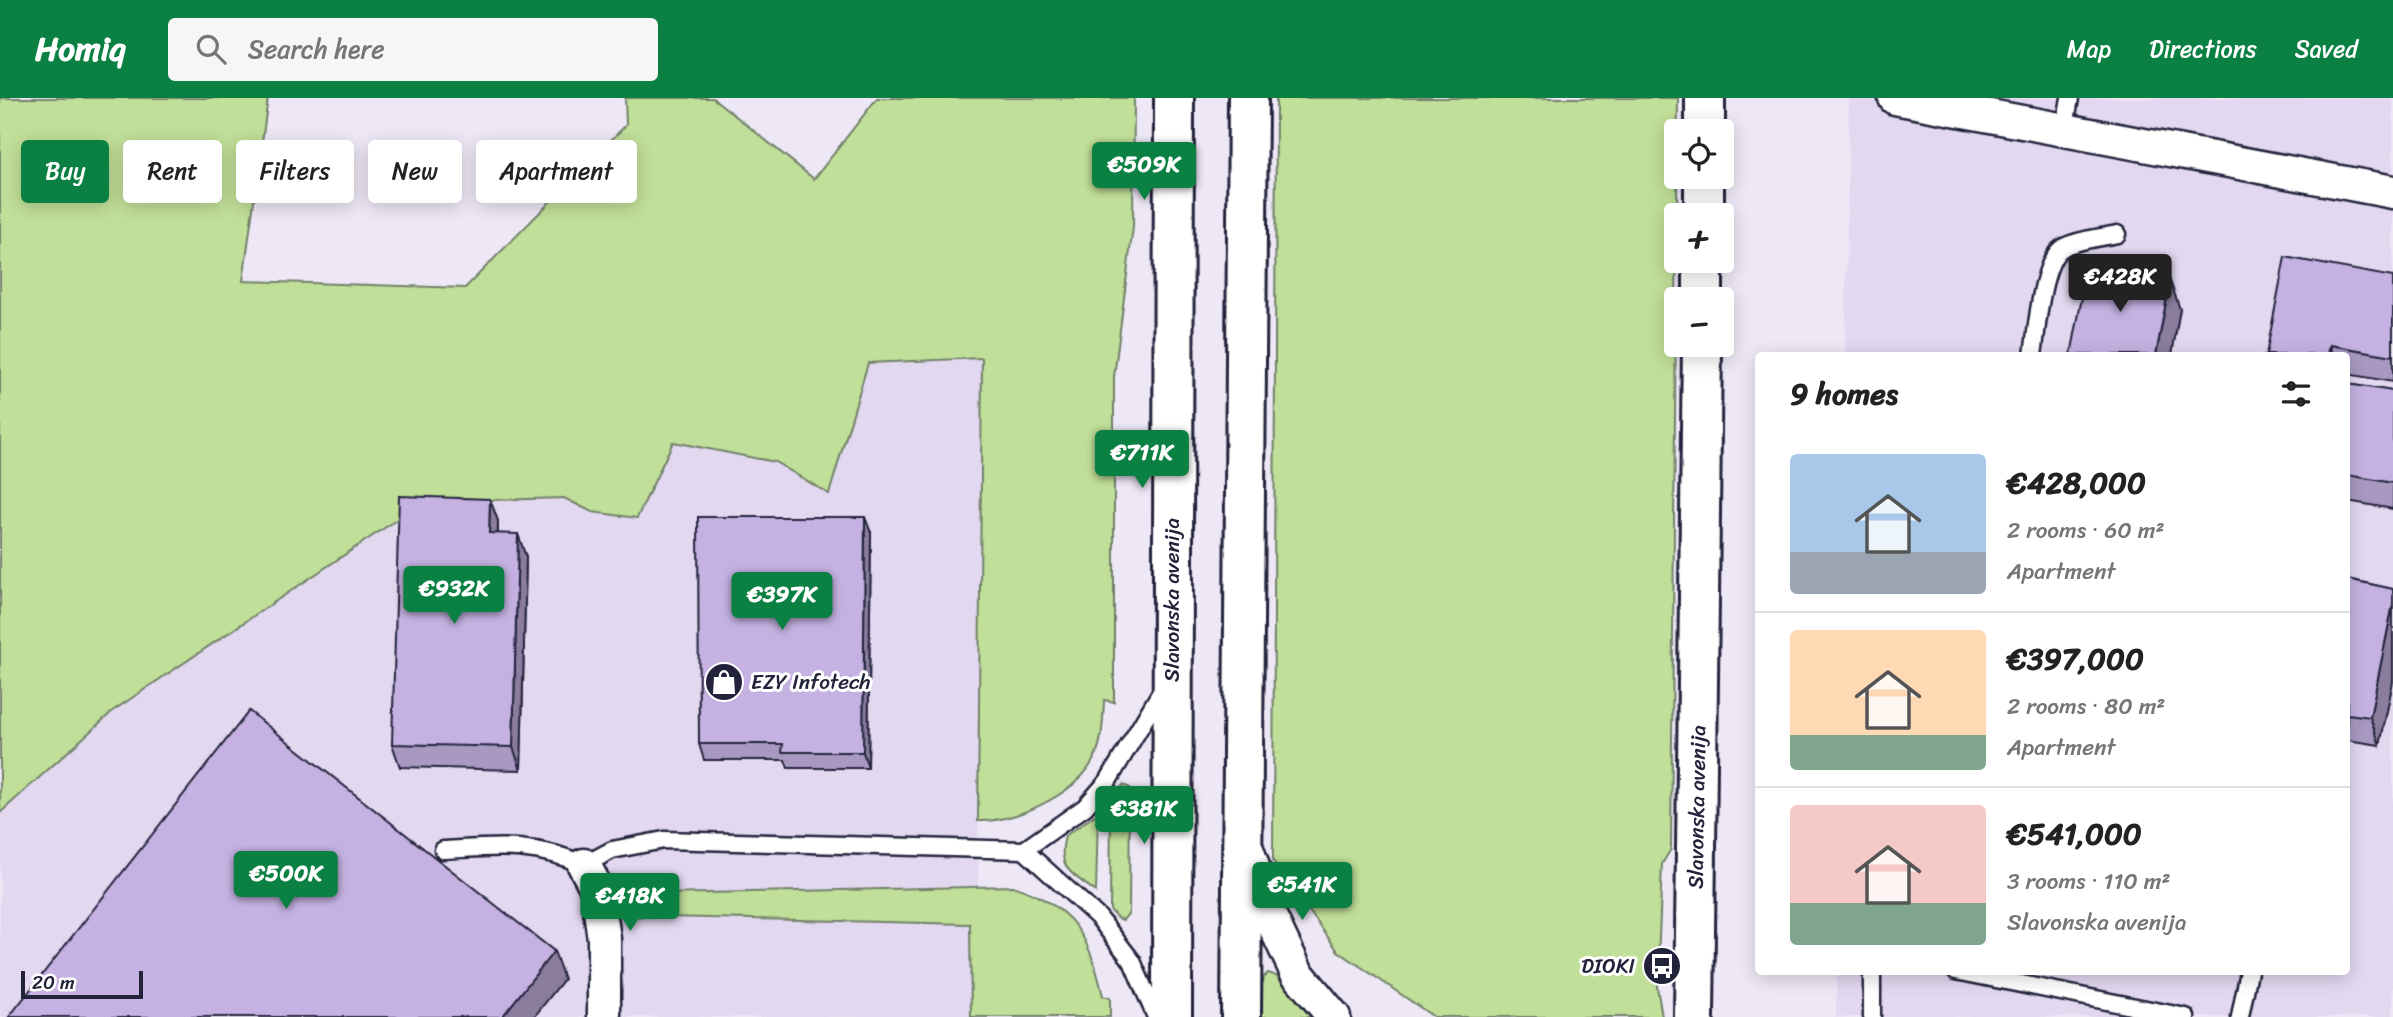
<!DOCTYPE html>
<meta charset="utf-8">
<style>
:root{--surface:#fff;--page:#f6f6f6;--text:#222;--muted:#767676;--line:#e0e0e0;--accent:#0b8043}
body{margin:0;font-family:Sriracha,sans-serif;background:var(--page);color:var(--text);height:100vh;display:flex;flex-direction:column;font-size:26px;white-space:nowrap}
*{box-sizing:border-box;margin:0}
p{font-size:23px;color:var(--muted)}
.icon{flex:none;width:38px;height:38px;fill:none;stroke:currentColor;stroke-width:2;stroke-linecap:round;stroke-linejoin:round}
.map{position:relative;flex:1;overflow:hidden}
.side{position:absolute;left:1755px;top:254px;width:595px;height:623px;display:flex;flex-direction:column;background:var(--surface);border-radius:7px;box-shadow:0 4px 18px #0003}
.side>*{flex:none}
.hud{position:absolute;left:21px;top:42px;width:665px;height:63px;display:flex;gap:14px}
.buttons{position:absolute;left:1664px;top:21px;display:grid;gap:14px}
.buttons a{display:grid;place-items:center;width:70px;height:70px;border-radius:7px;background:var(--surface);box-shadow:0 4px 18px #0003;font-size:35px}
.scale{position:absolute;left:21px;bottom:18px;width:122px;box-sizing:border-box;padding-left:7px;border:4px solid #22223b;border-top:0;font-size:19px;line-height:24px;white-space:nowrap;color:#22223b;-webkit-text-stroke:5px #fff;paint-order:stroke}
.price{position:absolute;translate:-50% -60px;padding:0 16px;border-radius:7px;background:var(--accent);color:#fff;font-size:23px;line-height:46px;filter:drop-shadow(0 2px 4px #0008)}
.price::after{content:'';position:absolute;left:50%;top:42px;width:21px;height:16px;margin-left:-10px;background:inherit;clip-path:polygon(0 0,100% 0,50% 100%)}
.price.current{background:#222;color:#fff}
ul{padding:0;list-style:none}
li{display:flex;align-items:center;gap:21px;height:175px;padding:0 35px}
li+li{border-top:2px solid var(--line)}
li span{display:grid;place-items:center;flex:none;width:196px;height:140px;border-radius:7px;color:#555}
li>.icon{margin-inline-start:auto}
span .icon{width:84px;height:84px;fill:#fffc;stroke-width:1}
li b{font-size:30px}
h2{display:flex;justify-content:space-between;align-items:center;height:84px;padding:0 35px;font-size:30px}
.chip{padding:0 24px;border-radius:7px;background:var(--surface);box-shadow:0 4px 18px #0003;font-size:24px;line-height:63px}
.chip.current{background:var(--accent);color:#fff}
header{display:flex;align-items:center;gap:42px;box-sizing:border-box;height:98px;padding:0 35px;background:var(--accent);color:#fff}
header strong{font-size:33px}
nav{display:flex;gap:38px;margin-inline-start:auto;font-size:24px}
.search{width:490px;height:63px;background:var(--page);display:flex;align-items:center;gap:18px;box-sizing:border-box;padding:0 24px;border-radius:7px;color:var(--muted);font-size:26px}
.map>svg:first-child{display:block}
.built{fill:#e2d8f0}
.green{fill:#c0df98;stroke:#71806a;stroke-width:2}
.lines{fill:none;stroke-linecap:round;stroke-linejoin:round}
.service-casing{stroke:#22223b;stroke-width:21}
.minor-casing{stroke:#22223b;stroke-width:37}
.tertiary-casing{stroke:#22223b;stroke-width:44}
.secondary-casing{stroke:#22223b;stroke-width:44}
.service{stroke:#fff;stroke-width:16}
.minor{stroke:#fff;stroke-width:32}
.tertiary{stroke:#fff;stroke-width:38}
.secondary{stroke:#fff;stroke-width:38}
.wall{fill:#a999c2;stroke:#22223b;stroke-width:2}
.shaded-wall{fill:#8a7d9e;stroke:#22223b;stroke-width:2}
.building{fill:#c5b2e2;stroke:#22223b;stroke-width:2}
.labels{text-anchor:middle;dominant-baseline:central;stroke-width:6;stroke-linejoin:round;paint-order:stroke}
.street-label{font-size:21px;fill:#22223b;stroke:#fff}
.poi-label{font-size:21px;fill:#22223b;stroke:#fff;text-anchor:start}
</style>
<header>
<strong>Homiq</strong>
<div class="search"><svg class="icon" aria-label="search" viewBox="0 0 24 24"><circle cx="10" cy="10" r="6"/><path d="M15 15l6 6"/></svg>Search here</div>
<nav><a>Map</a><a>Directions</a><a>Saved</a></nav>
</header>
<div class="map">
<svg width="2393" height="919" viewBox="0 0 2393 919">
<rect width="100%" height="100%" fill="#eee8f6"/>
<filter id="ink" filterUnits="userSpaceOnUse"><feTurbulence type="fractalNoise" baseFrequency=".0143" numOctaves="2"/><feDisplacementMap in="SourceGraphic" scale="14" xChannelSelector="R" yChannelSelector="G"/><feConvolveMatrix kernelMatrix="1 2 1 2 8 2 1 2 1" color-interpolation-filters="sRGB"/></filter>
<g filter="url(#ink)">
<g class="built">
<polygon points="1849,0 2393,0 2393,919 1836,919 1837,873 2347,873 2347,257 1845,257"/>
<polygon points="983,260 978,788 621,797 627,818 970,826 971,919 0,919 0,715 114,612 423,404 564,400 592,414 673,344 775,364 828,395 868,265"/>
</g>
<g class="green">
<path d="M 0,0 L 268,0 L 243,183 L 465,190 L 626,27 L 625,0 L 713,0 L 814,81 L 877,0 L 1134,0 L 1133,129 L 1114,279 L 1114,604 L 1104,602 C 1103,623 1103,648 1091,666 C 1073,697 1013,725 978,723 L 982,260 L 868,265 L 829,396 L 775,364 L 673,344 L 637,420 L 592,414 L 564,400 L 423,404 L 114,612 L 0,715 Z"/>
<polygon points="1276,0 1678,0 1671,751 1662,766 1657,889 1662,919 1434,919 1338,853 1273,763"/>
<polygon points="1123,687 1130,690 1129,815 1123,822 1117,820 1110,812 1111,703"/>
<path d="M 1098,715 L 1096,794 C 1073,776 1056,771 1065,738 Z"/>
<path d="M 1013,788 C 1074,809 1089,837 1103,898 L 1110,900 L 1110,919 L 971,919 L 970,826 L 626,818 L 620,797 Z"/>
<polygon points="1268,875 1277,878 1311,919 1261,919 1262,881"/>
</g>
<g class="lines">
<defs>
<g id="service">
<polyline points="2064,34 2070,0"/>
<path d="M 2033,257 C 2037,233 2041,160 2064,149 C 2080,141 2100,140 2117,136"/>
<path d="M 443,752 C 496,749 534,744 584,767 L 612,752 L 664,742 L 1024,752 L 1085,709 L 1108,683 L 1165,587"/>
<polyline points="1024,752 1099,820 1132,863 1156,919"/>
<polyline points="1872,873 1872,919"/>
<polyline points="1956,873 2186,919"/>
<polyline points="2240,919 2249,873"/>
</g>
<g id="minor">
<polyline points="1895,0 2393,94"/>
<polyline points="1247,751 1269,816 1297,875 1334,919"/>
<polyline points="584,767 597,791 604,841 604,919"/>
</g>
<g id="tertiary">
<polyline points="1705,33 1705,0"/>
<polyline points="1704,117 1704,79"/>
<polyline points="1703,201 1703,163"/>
<polyline points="1694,919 1702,247"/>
</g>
<g id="secondary">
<polyline points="1172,919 1174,0"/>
<polyline points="1241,919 1248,0"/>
</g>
</defs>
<use href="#service" class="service-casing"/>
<use href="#minor" class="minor-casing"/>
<use href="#tertiary" class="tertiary-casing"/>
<use href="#secondary" class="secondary-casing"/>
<use href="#service" class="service"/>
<use href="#minor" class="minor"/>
<use href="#tertiary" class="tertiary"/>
<use href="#secondary" class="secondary"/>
</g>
<g class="wall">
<polygon points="2393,179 2393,284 2347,276 2347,257 2266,257"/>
<polygon points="2347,286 2392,293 2393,290 2393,411 2347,403"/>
<polygon points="498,423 498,435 526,459 521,672 400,669 392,646"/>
<polygon points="871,435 868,670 788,670 785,662 704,662 699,646"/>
<polygon points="2347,481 2393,491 2393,583 2380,647 2347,642"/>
</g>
<g class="shaded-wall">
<polygon points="2170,183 2180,211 2172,257 2156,257"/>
<polygon points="2330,247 2333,257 2328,257"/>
<polygon points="490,401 498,423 497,458 489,435"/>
<polygon points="865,419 871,435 868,670 863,654"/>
<polygon points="518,436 526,459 521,672 513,649"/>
<polygon points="2393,506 2393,583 2380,647 2370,619"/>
<polygon points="554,853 564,881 534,919 502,919"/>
</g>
<g class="building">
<polygon points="2285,159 2393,179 2393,258 2330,247 2328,257 2266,257"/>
<polygon points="2088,168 2170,183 2156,257 2071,257"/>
<polygon points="2347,286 2392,293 2393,290 2393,385 2347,377"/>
<polygon points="399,398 490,401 489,435 518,436 513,649 392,646"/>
<polygon points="698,419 865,419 863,654 782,654 783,646 699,646"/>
<polygon points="2347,481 2393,491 2393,506 2370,619 2347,616"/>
<polygon points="249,613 554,853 502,919 9,919"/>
</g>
</g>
<defs>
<symbol id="shop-disc" viewBox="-11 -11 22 22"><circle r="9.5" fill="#22223b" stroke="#fff"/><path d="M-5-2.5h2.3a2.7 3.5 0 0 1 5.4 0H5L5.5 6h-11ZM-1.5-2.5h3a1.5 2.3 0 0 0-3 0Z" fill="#fff"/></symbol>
<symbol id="bus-disc" viewBox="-11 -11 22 22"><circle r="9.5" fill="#22223b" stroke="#fff"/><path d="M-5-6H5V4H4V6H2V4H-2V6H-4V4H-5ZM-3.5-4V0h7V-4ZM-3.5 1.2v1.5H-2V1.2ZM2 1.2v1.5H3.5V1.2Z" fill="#fff"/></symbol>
</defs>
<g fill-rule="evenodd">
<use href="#shop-disc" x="702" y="562" width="44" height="44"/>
<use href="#bus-disc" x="1640" y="846" width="44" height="44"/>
</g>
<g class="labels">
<g class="street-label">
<text transform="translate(1172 502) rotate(-90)">Slavonska avenija</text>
<text transform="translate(1697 709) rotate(-89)">Slavonska avenija</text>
</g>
<g class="poi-label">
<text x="751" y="584">EZY Infotech</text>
<text x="1635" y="868" text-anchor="end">DIOKI</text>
</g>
</g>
</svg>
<div class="buttons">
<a><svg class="icon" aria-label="locate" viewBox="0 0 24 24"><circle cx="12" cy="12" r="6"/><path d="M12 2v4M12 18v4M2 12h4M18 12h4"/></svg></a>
<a>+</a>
<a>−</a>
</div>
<div class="scale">20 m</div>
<b class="price" style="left:1144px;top:104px">€509K</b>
<b class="price current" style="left:2120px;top:216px">€428K</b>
<b class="price" style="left:1142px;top:392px">€711K</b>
<b class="price" style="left:454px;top:528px">€932K</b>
<b class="price" style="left:782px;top:534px">€397K</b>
<b class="price" style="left:1144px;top:748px">€381K</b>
<b class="price" style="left:286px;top:813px">€500K</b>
<b class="price" style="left:1302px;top:824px">€541K</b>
<b class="price" style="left:630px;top:835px">€418K</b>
<div class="hud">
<a class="chip current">Buy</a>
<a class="chip">Rent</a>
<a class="chip">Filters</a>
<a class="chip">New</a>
<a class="chip">Apartment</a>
</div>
<section class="side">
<h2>9 homes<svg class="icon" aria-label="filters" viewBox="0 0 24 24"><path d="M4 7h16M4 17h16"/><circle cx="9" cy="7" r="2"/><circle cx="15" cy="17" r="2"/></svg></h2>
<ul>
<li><span style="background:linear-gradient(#a9c7e8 70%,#9aa5b1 0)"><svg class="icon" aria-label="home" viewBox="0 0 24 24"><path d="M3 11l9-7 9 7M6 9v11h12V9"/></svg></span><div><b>€428,000</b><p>2 rooms · 60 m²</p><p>Apartment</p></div></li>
<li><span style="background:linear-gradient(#ffd9b3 75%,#7fa58c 0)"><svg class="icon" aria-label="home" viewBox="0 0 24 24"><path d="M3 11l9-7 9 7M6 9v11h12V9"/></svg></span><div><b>€397,000</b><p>2 rooms · 80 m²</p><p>Apartment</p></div></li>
<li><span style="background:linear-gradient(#f6c9c9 70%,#7fa58c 0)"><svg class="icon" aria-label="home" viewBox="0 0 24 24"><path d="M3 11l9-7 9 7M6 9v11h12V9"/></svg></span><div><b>€541,000</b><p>3 rooms · 110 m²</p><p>Slavonska avenija</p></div></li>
</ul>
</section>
</div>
